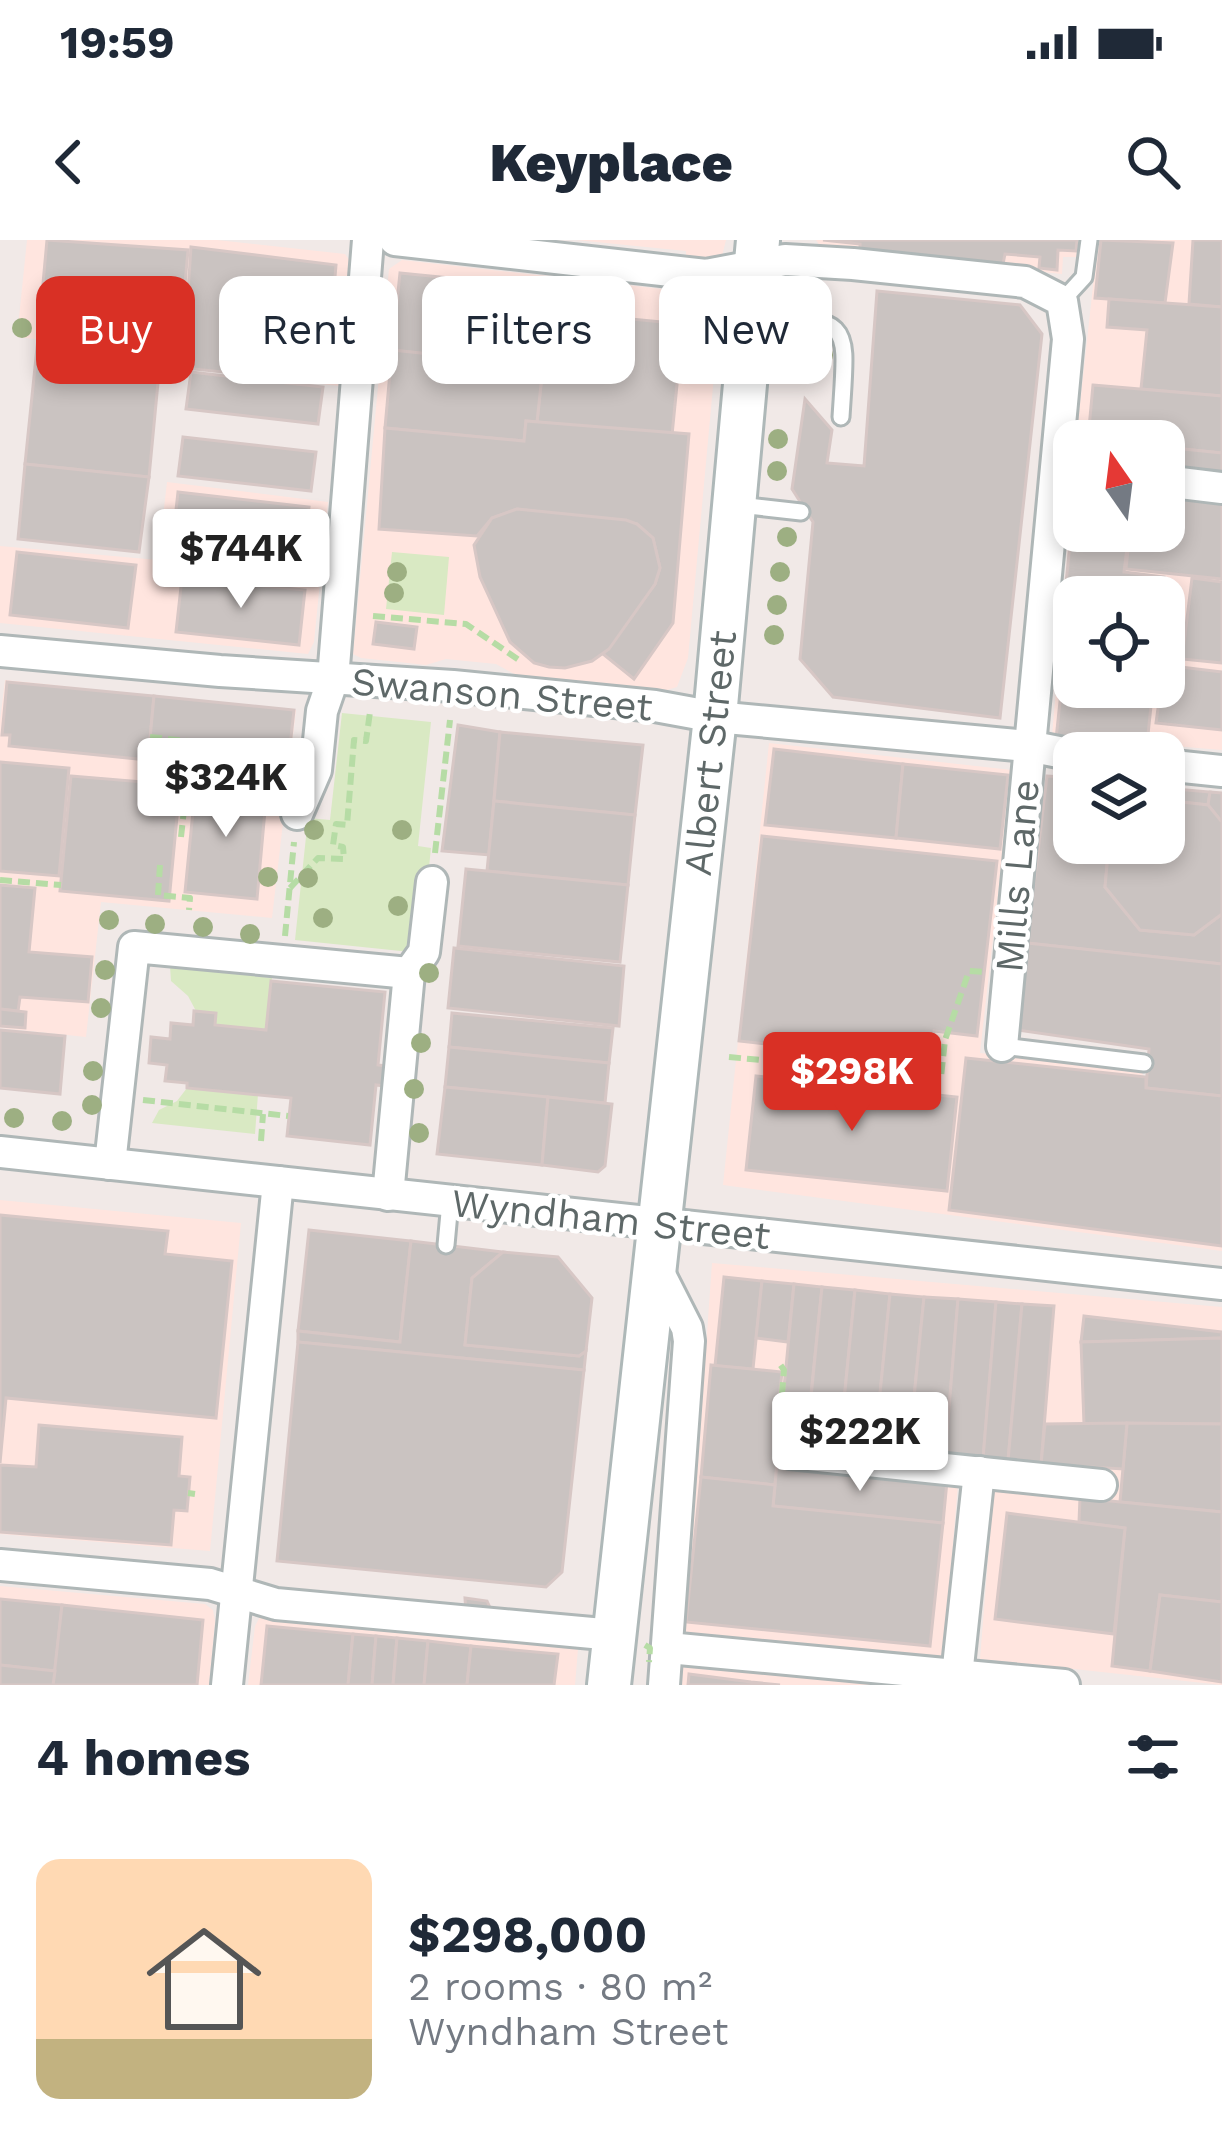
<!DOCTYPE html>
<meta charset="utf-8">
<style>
:root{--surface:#fff;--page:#f6f6f7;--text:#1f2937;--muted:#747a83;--accent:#d93025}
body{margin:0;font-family:"Work Sans",sans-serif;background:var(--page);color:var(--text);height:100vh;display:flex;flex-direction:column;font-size:45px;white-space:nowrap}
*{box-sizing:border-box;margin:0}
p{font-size:39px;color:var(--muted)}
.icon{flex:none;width:66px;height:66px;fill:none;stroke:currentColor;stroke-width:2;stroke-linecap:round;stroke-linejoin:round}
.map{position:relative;height:1445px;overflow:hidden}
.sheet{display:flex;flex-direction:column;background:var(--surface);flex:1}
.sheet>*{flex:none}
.hud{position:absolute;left:36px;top:36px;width:1152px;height:108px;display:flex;gap:24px}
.needle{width:78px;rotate:346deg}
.tools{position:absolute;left:1053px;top:180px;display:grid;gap:24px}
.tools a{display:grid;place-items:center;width:132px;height:132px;border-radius:24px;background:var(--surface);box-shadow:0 6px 18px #0003;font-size:60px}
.price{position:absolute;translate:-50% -102px;padding:0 27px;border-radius:12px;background:#fff;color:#222;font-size:39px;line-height:78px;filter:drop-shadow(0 3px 6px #0008)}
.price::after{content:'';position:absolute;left:50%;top:72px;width:36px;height:27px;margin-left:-18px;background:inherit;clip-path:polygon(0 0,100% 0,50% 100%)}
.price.current{background:var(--accent);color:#fff}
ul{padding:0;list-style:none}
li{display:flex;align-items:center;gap:36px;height:300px;padding:0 36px}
li span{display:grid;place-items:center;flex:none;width:336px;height:240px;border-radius:24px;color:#555}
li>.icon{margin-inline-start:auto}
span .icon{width:144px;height:144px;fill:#fffc;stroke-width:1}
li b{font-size:51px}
h2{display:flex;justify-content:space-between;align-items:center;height:144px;padding:0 36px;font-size:51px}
.tag{padding:0 42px;border-radius:24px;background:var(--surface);box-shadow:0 6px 18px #0003;font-size:42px;line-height:108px}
.tag.current{background:var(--accent);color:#fff}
.status{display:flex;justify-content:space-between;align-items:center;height:84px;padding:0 60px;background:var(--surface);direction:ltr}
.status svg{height:33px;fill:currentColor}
header{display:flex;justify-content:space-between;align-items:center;height:156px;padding:0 36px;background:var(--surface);font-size:54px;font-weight:800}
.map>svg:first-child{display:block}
.commercial{fill:#ffe5df;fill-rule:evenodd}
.green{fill:#d9e9c3}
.building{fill:#cac3c1;stroke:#d7c7c5;stroke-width:3}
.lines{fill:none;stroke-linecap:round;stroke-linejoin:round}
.lane-casing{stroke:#afb7b7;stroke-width:21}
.street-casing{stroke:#afb7b7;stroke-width:36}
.secondary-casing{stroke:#aeb8b8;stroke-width:48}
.path{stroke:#b6dca5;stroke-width:6;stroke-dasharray:12 6;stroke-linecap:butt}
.lane{stroke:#fff;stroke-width:15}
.street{stroke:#fff;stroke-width:30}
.secondary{stroke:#fff;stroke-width:42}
.path-bridge{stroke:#b6dca5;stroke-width:6;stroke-dasharray:12 6;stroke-linecap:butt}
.tree{fill:#9daf82}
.labels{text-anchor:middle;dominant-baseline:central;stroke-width:9;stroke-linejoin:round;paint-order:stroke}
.street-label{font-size:39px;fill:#5e6868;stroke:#fff}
</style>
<div class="status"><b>19:59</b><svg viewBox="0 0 49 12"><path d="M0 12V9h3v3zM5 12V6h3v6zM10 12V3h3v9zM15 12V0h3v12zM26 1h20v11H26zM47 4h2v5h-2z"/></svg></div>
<header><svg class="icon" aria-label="back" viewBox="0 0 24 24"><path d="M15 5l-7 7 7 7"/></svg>Keyplace<svg class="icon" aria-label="search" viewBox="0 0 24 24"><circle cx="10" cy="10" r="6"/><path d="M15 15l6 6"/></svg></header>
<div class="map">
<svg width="1222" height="1445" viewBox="0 0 1222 1445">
<rect width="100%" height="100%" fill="#f1e9e7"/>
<g class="commercial">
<polygon points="27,0 217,0 345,14 350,21 339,146 173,127 174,115 17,97"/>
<polygon points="576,0 726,0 721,20 686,22 686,11"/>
<polygon points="816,0 1081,0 1080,17 1063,17 1062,34 822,9"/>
<polygon points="1098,0 1222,0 1222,243 1164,201 1076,201"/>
<polygon points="402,20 671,50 673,37 718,43 722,49 688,418 677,447 667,450 516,435 496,424 446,419 426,425 361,418 353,414 389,29"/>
<path d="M 1074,236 L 1074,291 L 1164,291 L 1222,253 L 1222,510 L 1052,496 ZM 1074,357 L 1164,357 L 1164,447 L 1074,447 Z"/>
<polygon points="167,242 328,262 314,402 308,414 0,383 0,306 158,320"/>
<polygon points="5,440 296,470 272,678 101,662 86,797 0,788 0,481"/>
<polygon points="769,503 1012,530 980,813 1143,831 1141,850 1222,860 1222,1011 723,945"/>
<polygon points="0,960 241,983 210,1311 0,1294"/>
<polygon points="712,1023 1222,1067 1222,1445 980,1419 994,1244 1110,1252 1110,1233 784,1207 959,1232 943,1422 685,1402"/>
<polygon points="0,1346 205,1364 213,1370 215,1381 209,1445 0,1445"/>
<polygon points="262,1373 579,1397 575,1445 248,1445 255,1386"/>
<polygon points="681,1422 907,1445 674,1445 676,1428"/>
</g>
<g class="green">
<polygon points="392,312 449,317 444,375 386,369"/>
<polygon points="342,473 431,482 418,606 431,608 420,713 295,700 308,578 330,580"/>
<polygon points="170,726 272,738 266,790 215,785 216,774 196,771 188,756 171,741"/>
<polygon points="187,848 258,854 255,894 152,883 159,870 177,861"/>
</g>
<g class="building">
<polygon points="47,0 188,10 179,112 38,98"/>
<polygon points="823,0 1077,0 1076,11 1058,10 1057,30 1039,28 1040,17 1005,14 1003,24 860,9 860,4"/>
<polygon points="1101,0 1173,3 1165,63 1095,58"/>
<polygon points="1193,0 1222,0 1222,67 1189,64"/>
<polygon points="191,7 336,25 326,142 183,128"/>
<polygon points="400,33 471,40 463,118 392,110"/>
<polygon points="471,40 551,48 543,126 463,118"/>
<polygon points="877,51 1020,65 1042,94 1000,478 833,457 800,419 813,282 792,249 805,159 832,190 827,223 864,226"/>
<polygon points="1109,59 1222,67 1222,156 1141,149 1147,90 1107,87"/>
<polygon points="549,71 683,84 672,195 537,182"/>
<polygon points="38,98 161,111 149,237 25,224"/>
<polygon points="392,110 543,126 537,182 526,181 524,201 385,188"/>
<polygon points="191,132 323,147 318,184 186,169"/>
<polygon points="1093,145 1222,156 1222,213 1164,207 1164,201 1088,199"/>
<polygon points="526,181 689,194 673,383 634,439 603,414 655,344 660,328 653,298 637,284 517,269 492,278 477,296 379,289 385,188 524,201"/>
<polygon points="183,197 316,212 311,251 178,236"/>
<polygon points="1164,207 1222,213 1222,239 1164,233"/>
<polygon points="25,224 149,237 139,312 18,299"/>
<polygon points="1164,251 1222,258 1222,339 1126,329 1130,291 1164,291"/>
<polygon points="178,252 309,267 302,322 172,306"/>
<polygon points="1074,263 1074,291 1129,291 1124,332 1164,337 1162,357 1074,357 1074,416 1059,414"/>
<polygon points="517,269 626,280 637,284 653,298 660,328 655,344 609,409 592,421 565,428 549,427 534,423 510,402 480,337 474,305 492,278"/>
<polygon points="17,312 136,325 128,388 10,375"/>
<polygon points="182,338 305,350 299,405 176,392"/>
<polygon points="1192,338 1222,342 1222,423 1182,419"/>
<polygon points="376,382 417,387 414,409 373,404"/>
<polygon points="1065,415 1074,416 1074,447 1153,447 1147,504 1056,499"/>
<polygon points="1164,425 1222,432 1222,490 1156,483"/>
<polygon points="7,442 154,456 148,520 9,506 10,495 2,495"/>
<polygon points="154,456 294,470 287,534 148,520"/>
<polygon points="458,485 500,492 489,615 442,611"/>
<polygon points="500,492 643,505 635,575 494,561"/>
<polygon points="774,509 903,524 896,598 765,585"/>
<polygon points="0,522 69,528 59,636 0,631"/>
<polygon points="903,524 1008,535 1000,609 896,598"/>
<polygon points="71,536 180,545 169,661 60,651"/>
<polygon points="1047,536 1074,538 1074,603 1109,603 1105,647 1140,690 1194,695 1222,674 1222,724 1027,703"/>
<polygon points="196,541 267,548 257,659 185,652"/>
<polygon points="1164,548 1210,552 1208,565 1164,560"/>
<polygon points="1210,552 1222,553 1222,582 1208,565"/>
<polygon points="1164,560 1208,565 1222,582 1222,674 1194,695 1140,690 1105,647 1109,603 1164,603"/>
<polygon points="494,561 635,575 628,645 487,631"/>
<polygon points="762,596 997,621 977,796 934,791 930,822 739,801"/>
<polygon points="466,629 628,645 620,722 458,706"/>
<polygon points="0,645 35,648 29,712 92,717 88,762 20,757 18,771 0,769"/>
<polygon points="1027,703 1222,724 1222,856 1146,848 1149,809 1017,790"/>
<polygon points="454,708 624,726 619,786 448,768"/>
<polygon points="271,741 385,752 378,825 387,826 385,846 376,845 370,905 287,896 291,858 187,848 187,843 165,841 167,825 149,823 151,797 170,799 171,783 193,785 194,771 216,773 215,785 266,790"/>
<polygon points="0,769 26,772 25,788 0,786"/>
<polygon points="452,773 613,788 609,823 449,807"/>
<polygon points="0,790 65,796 60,854 0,848"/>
<polygon points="449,807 609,823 605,863 445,847"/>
<polygon points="966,818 1146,837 1146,848 1222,856 1222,1006 949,970"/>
<polygon points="756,836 957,857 947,951 746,930"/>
<polygon points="445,847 548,857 542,925 437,914"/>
<polygon points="548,857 612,864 605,926 598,932 542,925"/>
<polygon points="0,975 168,991 165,1014 232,1021 216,1178 6,1158 0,1223"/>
<polygon points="309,990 411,1001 400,1102 298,1091"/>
<polygon points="411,1001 503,1012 472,1038 465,1105 579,1116 586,1111 584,1130 298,1102 298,1091 400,1102"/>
<polygon points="503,1012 558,1017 592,1058 586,1111 579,1116 465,1105 472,1038"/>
<polygon points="724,1037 762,1041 753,1129 715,1126"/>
<polygon points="762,1041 794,1044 788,1102 756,1098"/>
<polygon points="794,1044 822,1047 806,1203 779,1200"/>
<polygon points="822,1047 855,1050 842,1180 809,1177"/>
<polygon points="855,1050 890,1054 877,1185 842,1181"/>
<polygon points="890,1054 924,1057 909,1207 875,1203"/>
<polygon points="924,1057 958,1059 947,1192 911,1188"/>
<polygon points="958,1059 996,1062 983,1219 945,1217"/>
<polygon points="996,1062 1022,1064 1008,1221 983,1219"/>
<polygon points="1022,1064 1054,1066 1041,1224 1008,1221"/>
<polygon points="1084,1076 1222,1092 1222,1098 1081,1102"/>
<polygon points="1222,1098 1222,1184 1084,1184 1081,1102"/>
<polygon points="298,1102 584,1130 562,1332 546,1347 277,1321"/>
<polygon points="711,1125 782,1132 774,1206 779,1207 775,1245 701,1237"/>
<polygon points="1127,1183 1222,1184 1222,1272 1120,1262"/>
<polygon points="1127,1183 1123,1229 1041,1224 1045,1184"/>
<polygon points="39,1185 182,1197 179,1236 190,1237 187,1271 174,1270 171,1305 0,1292 0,1225 36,1227"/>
<polygon points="777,1224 947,1241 943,1283 773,1266"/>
<polygon points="701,1237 775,1245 773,1266 943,1283 930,1406 686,1382"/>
<polygon points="1080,1258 1222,1272 1222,1362 1160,1355 1150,1431 1112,1426 1125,1288 1079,1282"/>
<polygon points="1007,1273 1125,1288 1114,1394 995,1379"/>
<polygon points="1160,1355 1222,1362 1222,1442 1150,1431"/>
<polygon points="465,1358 487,1361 492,1372 466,1374"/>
<polygon points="0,1359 62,1365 55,1431 0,1425"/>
<polygon points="62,1365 203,1380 197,1445 53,1445"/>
<polygon points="267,1386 353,1394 348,1445 261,1445"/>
<polygon points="353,1394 376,1396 372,1445 348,1445"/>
<polygon points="376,1396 397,1398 393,1445 372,1445"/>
<polygon points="397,1398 428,1401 424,1445 393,1445"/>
<polygon points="428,1401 471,1406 467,1445 424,1445"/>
<polygon points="471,1406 558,1414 554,1445 467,1445"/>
<polygon points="0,1425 55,1431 53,1445 0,1445"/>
<polygon points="689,1434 751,1442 780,1445 688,1445"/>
</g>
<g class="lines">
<defs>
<g id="lane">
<polyline points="1062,61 1084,37 1089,0"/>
<path d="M 756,73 C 854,81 847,81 841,177"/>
<polyline points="739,265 801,272"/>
<polyline points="1002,806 1144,823"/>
<polyline points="446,1005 450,962"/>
</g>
<g id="street">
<polyline points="395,0 706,35 785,20 853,24 1025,42 1062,61 1068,99 1002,806"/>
<polyline points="1164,241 1222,248"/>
<polyline points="0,411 220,431 453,446 655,466 715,477 1028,506 1074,515"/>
<polyline points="1164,525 1222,531"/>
<polyline points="297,574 316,530 322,471 333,439 368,0"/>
<polyline points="0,912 1222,1044"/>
<polyline points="110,924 134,707 409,733"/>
<polyline points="388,955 409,733 424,712 432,642"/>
<polyline points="655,1025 687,1088 689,1101 664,1445"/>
<polyline points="790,1213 1101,1245"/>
<polyline points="0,1325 210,1344 276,1364 614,1395"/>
<polyline points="668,1408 1064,1445"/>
<polyline points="227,1445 278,942"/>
<polyline points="956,1445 979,1232"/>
</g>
<polyline id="secondary" points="609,1445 715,477 758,0"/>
</defs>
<use href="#lane" class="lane-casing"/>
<use href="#street" class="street-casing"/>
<use href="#secondary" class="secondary-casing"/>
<g class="path">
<polyline points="373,376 466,384 519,420"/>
<polyline points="150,497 290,512"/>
<polyline points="181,597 188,533"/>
<polyline points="435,613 450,480"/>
<polyline points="160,625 158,655 190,658 189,670"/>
<polyline points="0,640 61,645"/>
<polyline points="290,648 318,618 344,619 343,607 333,605 336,584 347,585 354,500 366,501 370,472"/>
<polyline points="285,696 294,602"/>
<polyline points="729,817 941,837 945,800 969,731 984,732"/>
<polyline points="143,860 288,876"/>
<polyline points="261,901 263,874"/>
<polyline points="779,1190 784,1130 779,1123"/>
<polyline points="188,1253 195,1254"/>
</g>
<use href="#lane" class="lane"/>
<use href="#street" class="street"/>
<use href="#secondary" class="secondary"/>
<polyline class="path-bridge" points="645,1405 650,1408 649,1422"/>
</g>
<g class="tree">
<circle cx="678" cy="51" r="10"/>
<circle cx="22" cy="88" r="10"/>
<circle cx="823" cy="115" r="10"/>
<circle cx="778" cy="199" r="10"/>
<circle cx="777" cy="231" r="10"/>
<circle cx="787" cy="297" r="10"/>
<circle cx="397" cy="332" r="10"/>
<circle cx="780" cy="332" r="10"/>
<circle cx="394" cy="353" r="10"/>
<circle cx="777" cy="365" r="10"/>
<circle cx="774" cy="395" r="10"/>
<circle cx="314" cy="590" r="10"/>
<circle cx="402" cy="590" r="10"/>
<circle cx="268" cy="637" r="10"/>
<circle cx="308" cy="638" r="10"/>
<circle cx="398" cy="666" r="10"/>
<circle cx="323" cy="678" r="10"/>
<circle cx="109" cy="680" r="10"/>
<circle cx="155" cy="684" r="10"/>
<circle cx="203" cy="687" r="10"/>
<circle cx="250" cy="694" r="10"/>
<circle cx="105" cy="730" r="10"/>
<circle cx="429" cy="733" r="10"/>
<circle cx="101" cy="768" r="10"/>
<circle cx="421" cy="803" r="10"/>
<circle cx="93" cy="831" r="10"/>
<circle cx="414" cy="849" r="10"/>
<circle cx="92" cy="865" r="10"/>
<circle cx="14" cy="878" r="10"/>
<circle cx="62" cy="881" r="10"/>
<circle cx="419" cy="893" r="10"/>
</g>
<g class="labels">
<g class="street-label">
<text transform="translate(502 454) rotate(5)">Swanson Street</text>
<text transform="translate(710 513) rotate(-84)">Albert Street</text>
<text transform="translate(1017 636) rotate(-85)">Mills Lane</text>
<text transform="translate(611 979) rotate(6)">Wyndham Street</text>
</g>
</g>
</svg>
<div class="tools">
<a><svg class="needle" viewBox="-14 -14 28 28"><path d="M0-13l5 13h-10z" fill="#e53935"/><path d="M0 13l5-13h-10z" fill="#747a83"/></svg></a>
<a><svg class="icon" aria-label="locate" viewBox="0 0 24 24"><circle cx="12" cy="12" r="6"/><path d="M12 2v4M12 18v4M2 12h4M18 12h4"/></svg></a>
<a><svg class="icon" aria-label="layers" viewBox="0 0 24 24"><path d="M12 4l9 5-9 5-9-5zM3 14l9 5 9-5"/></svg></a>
</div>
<b class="price" style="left:241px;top:371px">$744K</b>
<b class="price" style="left:226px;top:600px">$324K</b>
<b class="price current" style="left:852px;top:894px">$298K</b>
<b class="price" style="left:860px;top:1254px">$222K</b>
<div class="hud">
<a class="tag current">Buy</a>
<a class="tag">Rent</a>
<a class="tag">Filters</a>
<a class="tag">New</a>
</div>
</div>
<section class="sheet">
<h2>4 homes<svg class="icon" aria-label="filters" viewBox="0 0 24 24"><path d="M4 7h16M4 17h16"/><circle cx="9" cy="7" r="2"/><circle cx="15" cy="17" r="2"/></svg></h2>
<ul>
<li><span style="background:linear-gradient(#ffd9b3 75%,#c2b280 0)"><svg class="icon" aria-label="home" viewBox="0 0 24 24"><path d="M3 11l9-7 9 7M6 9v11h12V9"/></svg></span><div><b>$298,000</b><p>2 rooms · 80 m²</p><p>Wyndham Street</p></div></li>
</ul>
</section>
